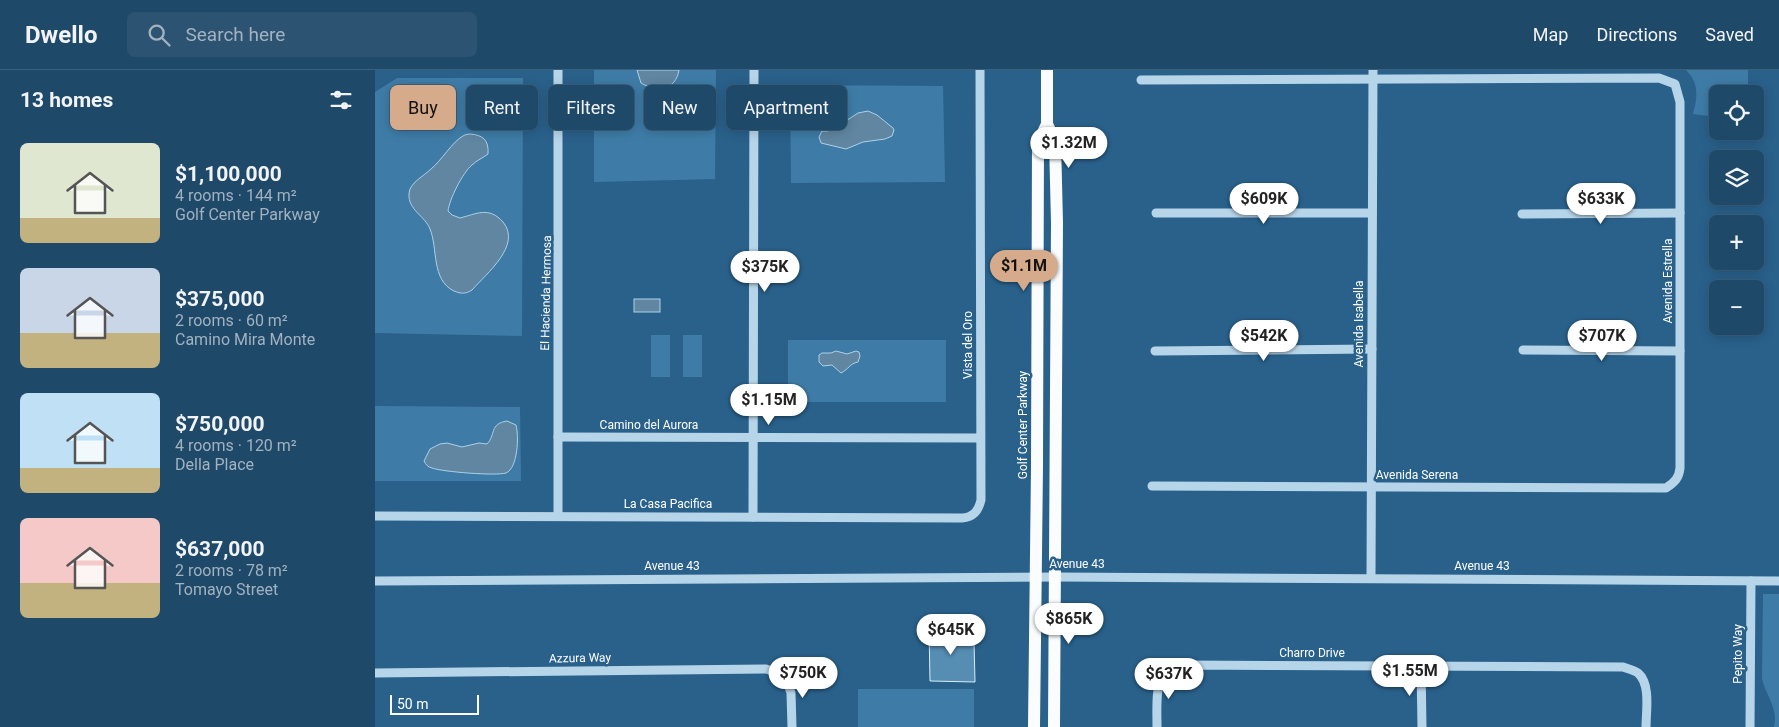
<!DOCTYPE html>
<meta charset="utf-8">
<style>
:root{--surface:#1f4968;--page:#2c5371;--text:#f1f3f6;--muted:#a1b2c0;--line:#3c617c;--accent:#d6ab8b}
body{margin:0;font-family:Roboto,sans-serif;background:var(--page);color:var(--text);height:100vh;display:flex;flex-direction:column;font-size:19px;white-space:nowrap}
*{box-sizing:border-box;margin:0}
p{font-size:16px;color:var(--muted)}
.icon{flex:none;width:28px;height:28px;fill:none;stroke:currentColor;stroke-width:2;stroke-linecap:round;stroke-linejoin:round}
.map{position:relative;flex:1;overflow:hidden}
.sheet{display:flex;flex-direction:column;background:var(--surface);width:375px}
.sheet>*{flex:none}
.hud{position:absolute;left:15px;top:15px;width:475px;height:45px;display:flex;gap:10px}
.fabs{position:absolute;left:1334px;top:15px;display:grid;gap:10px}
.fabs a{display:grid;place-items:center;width:55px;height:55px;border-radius:8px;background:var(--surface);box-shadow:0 2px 12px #0003,0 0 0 1px var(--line);font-size:25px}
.scale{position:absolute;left:15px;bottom:12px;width:89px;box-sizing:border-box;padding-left:5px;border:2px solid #fff;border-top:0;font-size:14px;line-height:18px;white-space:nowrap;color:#fff;-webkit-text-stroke:4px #29618b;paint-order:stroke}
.price{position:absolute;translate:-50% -42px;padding:0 11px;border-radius:18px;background:#fff;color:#222;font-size:16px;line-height:32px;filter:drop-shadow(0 1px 2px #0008)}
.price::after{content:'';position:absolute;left:50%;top:30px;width:15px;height:11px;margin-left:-8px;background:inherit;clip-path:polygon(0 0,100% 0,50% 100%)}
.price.active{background:var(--accent);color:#111}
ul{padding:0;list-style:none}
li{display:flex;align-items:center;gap:15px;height:125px;padding:0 20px}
li span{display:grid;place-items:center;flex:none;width:140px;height:100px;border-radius:8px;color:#555}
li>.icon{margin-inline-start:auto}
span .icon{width:60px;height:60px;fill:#fffc;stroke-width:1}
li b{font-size:21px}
h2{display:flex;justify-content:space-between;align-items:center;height:60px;padding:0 20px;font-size:21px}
.pill{padding:0 18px;border-radius:8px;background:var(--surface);box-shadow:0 2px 12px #0003,0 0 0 1px var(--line);font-size:18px;line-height:45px}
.pill.active{background:var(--accent);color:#111}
header{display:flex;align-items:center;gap:30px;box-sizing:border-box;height:70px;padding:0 25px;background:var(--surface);border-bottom:1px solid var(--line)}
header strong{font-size:24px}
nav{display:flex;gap:28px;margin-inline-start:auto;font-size:18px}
.search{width:350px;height:45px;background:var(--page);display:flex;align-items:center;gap:12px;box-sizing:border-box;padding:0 18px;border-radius:8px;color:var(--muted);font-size:19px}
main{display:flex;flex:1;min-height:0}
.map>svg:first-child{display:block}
.green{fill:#3e7ca7}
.water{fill:#6086a1;stroke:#acd1e9}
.building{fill:#568db3;stroke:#dbecf7}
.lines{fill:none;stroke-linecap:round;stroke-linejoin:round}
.minor{stroke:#b7d5e9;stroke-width:9}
.major{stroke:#fafcfe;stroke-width:12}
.labels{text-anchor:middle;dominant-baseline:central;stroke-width:5;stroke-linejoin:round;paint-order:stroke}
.street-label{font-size:12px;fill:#fff;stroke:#29618b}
</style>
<header>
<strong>Dwello</strong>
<div class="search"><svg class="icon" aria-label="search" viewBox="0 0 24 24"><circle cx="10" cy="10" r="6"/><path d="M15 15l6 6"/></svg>Search here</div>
<nav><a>Map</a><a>Directions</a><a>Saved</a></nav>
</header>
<main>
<section class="sheet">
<h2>13 homes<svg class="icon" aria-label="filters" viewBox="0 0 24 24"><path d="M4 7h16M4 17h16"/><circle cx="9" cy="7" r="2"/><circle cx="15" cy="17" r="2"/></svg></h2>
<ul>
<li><span style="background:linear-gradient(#dfe7d0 75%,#c2b280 0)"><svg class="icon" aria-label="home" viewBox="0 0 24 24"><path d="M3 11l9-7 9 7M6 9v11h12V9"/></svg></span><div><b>$1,100,000</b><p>4 rooms · 144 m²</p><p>Golf Center Parkway</p></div></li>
<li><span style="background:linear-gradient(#c9d6e8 65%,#c2b280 0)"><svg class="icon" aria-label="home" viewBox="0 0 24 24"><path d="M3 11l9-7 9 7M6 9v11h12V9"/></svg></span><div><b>$375,000</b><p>2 rooms · 60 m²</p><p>Camino Mira Monte</p></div></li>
<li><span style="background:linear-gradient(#bfe0f5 75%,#c2b280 0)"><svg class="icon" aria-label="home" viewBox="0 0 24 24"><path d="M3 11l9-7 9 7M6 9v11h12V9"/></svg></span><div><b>$750,000</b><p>4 rooms · 120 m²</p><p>Della Place</p></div></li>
<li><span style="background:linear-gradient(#f6c9c9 65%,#c2b280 0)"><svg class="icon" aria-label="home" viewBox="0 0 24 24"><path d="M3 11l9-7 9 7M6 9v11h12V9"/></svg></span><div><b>$637,000</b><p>2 rooms · 78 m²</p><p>Tomayo Street</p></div></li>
</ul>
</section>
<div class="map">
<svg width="1404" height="657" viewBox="0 0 1404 657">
<rect width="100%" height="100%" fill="#29618b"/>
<g class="green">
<polygon points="219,0 341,0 340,109 219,112"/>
<path d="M 1311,0 L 1373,0 L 1373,24 L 1342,24 L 1342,47 L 1318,44 C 1323,27 1324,13 1311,0 Z"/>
<polygon points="22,8 148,8 147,266 0,263 0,22"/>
<polygon points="415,15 568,16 570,112 416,113"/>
<rect x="276" y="265" width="19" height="42"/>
<rect x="308" y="265" width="19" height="42"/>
<rect x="413" y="270" width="158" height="62"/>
<polygon points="0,336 145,337 146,411 0,411"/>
<path d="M 1388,524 L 1404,524 L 1404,657 L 1399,657 C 1404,638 1390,625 1387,608 Z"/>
<rect x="483" y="619" width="116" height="38"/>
</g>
<g class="water">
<path d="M 262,0 L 304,0 C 301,20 282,23 266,13 Z"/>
<polygon points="493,41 502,45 518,58 519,60 517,66 510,69 488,72 471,79 446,73 444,67 447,61 453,61 465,52 474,49 483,43"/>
<path d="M 95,64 C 108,65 114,70 113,84 C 108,88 102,90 97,95 C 88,102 74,130 73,141 L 77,145 L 85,148 C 101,144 114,136 128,152 C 147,175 112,203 97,220 C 91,224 86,224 79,221 C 56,210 63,178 55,159 C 50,146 33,140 34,124 C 34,113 49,106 56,99 C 66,91 78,71 88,66 C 89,65 93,64 95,64 Z"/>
<rect x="259" y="229" width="26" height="13"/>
<path d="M 461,281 L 472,284 L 481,281 L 484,282 L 485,286 L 483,292 C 474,294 474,299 466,303 L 457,295 L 448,296 L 444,292 L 444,285 L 447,283 L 456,283 Z"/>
<path d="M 132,351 L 141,355 C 144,366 143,398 131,403 C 122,406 68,402 57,398 C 53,397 51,395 49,391 L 55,379 L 65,374 L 72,373 L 87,377 L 104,373 L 112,374 C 121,365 114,354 132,351 Z"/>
</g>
<polygon class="building" points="554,559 576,559 576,563 596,563 595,571 599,572 600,612 555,611"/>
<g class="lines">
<g class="minor">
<path d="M 766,10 L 1284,8 L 1300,14 L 1305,32 L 1305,398 C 1304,408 1300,412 1291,418 L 777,416"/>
<polyline points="781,143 997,143"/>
<polyline points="1147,144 1305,143"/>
<polyline points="1148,280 1305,281"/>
<polyline points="780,281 997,279"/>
<polyline points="183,367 605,368"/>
<path d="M 0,446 L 587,448 C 598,447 603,442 606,430 L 605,0"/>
<polyline points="183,446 183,0"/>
<polyline points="378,447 379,0"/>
<polyline points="996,508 998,0"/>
<polyline points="0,511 681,507 1404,511"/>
<polyline points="1046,596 1047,657"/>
<polyline points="0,603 391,599 410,605 416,623 417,657"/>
<path d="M 782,657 C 782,636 780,617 790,598 L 805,595 L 1248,597 C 1253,599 1259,600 1263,603 C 1276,614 1271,642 1271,657"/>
<polyline points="1375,657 1376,511"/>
</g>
<g class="major">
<polyline points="672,54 680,71 682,153 679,657"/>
<polyline points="659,657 662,397 663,73 672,54 672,0"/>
</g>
</g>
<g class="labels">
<g class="street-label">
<text transform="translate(1293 211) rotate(-90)">Avenida Estrella</text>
<text transform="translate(171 223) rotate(-89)">El Hacienda Hermosa</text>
<text transform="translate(984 254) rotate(-90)">Avenida Isabella</text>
<text transform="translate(593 275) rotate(-90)">Vista del Oro</text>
<text x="274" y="355">Camino del Aurora</text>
<text transform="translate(648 355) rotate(-90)">Golf Center Parkway</text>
<text x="1042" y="405">Avenida Serena</text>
<text x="293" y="434">La Casa Pacifica</text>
<text x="702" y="494">Avenue 43</text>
<text x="297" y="496">Avenue 43</text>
<text x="1107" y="496">Avenue 43</text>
<text x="937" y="583">Charro Drive</text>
<text transform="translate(1363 584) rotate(-90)">Pepito Way</text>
<text transform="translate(205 588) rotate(-1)">Azzura Way</text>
</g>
</g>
</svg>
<div class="fabs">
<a><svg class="icon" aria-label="locate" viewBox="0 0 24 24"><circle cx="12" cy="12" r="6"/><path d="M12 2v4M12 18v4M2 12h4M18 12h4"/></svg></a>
<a><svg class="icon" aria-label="layers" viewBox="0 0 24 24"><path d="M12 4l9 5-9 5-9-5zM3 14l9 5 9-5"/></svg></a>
<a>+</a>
<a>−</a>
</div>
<div class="scale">50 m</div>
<b class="price" style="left:694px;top:99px">$1.32M</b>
<b class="price" style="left:889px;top:155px">$609K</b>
<b class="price" style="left:1226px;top:155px">$633K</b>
<b class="price active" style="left:649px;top:222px">$1.1M</b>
<b class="price" style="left:390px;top:223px">$375K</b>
<b class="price" style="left:889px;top:292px">$542K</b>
<b class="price" style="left:1227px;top:292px">$707K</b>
<b class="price" style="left:394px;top:356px">$1.15M</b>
<b class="price" style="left:694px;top:575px">$865K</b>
<b class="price" style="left:576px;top:586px">$645K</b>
<b class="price" style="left:1035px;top:627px">$1.55M</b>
<b class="price" style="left:428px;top:629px">$750K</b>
<b class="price" style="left:794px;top:630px">$637K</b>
<div class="hud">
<a class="pill active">Buy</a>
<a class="pill">Rent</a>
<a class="pill">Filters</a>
<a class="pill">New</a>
<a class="pill">Apartment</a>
</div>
</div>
</main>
